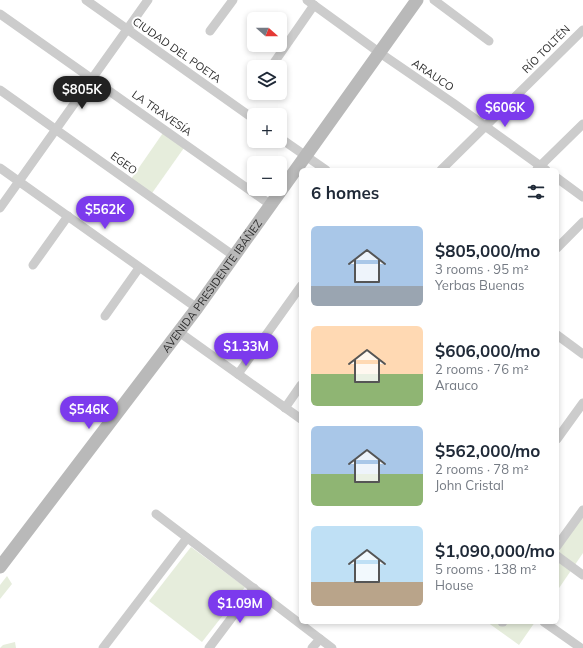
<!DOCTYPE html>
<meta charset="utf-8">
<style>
:root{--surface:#fff;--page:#f2f2f3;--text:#1f2937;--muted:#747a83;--accent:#7c3aed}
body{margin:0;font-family:Mulish,sans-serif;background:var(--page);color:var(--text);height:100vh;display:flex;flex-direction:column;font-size:15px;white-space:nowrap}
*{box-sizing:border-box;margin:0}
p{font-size:13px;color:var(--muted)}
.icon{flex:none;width:22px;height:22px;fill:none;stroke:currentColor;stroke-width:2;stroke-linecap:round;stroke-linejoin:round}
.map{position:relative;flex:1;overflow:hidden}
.details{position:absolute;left:299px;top:168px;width:260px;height:456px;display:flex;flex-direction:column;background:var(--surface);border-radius:6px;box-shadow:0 2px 6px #0003}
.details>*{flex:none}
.needle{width:26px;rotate:111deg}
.tools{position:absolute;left:247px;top:12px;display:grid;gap:8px}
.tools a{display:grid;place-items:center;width:40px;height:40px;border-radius:6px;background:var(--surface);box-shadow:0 2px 6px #0003;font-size:20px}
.price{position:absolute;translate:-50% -34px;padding:0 9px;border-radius:14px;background:var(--accent);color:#fff;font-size:13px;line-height:26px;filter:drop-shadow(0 1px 2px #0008)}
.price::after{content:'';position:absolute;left:50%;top:24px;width:12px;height:9px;margin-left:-6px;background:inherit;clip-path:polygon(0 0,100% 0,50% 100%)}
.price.selected{background:#222;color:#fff}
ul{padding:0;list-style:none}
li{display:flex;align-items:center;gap:12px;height:100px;padding:0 12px}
li span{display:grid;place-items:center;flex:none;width:112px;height:80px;border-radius:6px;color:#555}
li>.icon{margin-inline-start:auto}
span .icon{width:48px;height:48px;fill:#fffc;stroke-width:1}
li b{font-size:17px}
h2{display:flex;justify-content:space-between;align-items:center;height:48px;padding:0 12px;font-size:17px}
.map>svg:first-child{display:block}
.green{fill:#e6eddc}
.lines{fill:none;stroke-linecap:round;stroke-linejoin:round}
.street{stroke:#ccc;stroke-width:9}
.secondary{stroke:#b9b9b9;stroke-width:13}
.labels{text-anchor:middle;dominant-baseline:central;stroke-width:4;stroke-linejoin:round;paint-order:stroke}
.street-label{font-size:11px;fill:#2f2f2f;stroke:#fff}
</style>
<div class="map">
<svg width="583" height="648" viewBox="0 0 583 648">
<rect width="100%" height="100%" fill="#fff"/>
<g class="green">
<polygon points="165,130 186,145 150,196 129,182"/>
<polygon points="583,516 583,553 557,591 557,552"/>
<polygon points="191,547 245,587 202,642 149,601"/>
<polygon points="7,576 12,584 0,599 0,585"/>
<polygon points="487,622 535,622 519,645"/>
<polygon points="15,642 16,648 0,648 3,645"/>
</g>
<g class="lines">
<g class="street">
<polyline points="86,0 254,119"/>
<polyline points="307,0 380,53 453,103 546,170"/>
<polyline points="434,0 489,41"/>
<polyline points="0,14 271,205"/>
<polyline points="210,31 233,0"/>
<polyline points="271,67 314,5"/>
<polyline points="0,90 234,256"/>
<polyline points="280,138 326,170"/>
<polyline points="0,168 197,308"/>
<polyline points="537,169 583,124"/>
<polyline points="441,170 583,30"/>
<polyline points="557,178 583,197"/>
<polyline points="0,208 148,0"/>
<polyline points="557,248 583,222"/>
<polyline points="33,265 68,216"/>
<polyline points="105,316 139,268"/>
<polyline points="179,332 301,419"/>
<polyline points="557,335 583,354"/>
<polyline points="238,374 301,286"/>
<polyline points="285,408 301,385"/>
<polyline points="557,439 583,403"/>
<polyline points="156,514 332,648"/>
<polyline points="557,546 583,510"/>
<polyline points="557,556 583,575"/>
<polyline points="502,622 503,622"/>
<polyline points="544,622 581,648"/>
<polyline points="103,648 187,538"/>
<polyline points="209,648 254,588"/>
<polyline points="312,648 320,639"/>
</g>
<path class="secondary" id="s1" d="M 0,567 L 197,308 L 417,0"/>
</g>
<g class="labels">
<g class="street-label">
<text transform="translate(546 49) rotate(-45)">RÍO TOLTÉN</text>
<text transform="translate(177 50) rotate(35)">CIUDAD DEL POETA</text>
<text transform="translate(433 75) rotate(34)">ARAUCO</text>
<text transform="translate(162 113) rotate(35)">LA TRAVESÍA</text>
<text transform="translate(124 163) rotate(36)">EGEO</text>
<text stroke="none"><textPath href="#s1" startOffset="352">AVENIDA PRESIDENTE IBÁÑEZ</textPath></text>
</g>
</g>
</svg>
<div class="tools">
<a><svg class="needle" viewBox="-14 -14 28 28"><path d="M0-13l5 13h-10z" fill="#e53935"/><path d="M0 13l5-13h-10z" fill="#747a83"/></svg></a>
<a><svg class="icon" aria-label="layers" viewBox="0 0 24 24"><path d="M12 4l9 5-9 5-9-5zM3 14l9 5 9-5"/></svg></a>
<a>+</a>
<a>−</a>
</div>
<b class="price selected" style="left:82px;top:110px">$805K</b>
<b class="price" style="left:505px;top:128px">$606K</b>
<b class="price" style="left:105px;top:230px">$562K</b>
<b class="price" style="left:246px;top:367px">$1.33M</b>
<b class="price" style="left:89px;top:430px">$546K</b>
<b class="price" style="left:240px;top:624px">$1.09M</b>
<section class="details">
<h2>6 homes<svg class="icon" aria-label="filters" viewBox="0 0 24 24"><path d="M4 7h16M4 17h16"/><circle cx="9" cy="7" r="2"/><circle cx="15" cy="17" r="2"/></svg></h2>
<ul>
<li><span style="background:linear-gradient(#a9c7e8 75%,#9aa5b1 0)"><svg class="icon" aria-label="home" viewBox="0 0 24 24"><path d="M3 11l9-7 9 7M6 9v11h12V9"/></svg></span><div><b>$805,000/mo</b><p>3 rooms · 95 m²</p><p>Yerbas Buenas</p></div></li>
<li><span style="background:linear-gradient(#ffd9b3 60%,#8fb573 0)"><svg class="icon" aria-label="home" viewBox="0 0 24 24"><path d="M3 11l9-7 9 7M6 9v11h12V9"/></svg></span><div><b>$606,000/mo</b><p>2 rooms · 76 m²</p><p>Arauco</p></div></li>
<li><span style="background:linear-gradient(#a9c7e8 60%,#8fb573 0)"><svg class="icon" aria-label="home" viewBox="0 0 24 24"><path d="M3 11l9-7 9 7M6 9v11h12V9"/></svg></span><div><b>$562,000/mo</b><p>2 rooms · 78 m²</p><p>John Cristal</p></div></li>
<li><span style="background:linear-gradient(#bfe0f5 70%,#b9a48a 0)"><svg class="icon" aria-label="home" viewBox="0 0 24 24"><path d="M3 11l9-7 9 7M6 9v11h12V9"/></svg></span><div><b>$1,090,000/mo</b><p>5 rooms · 138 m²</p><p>House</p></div></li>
</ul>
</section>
</div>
